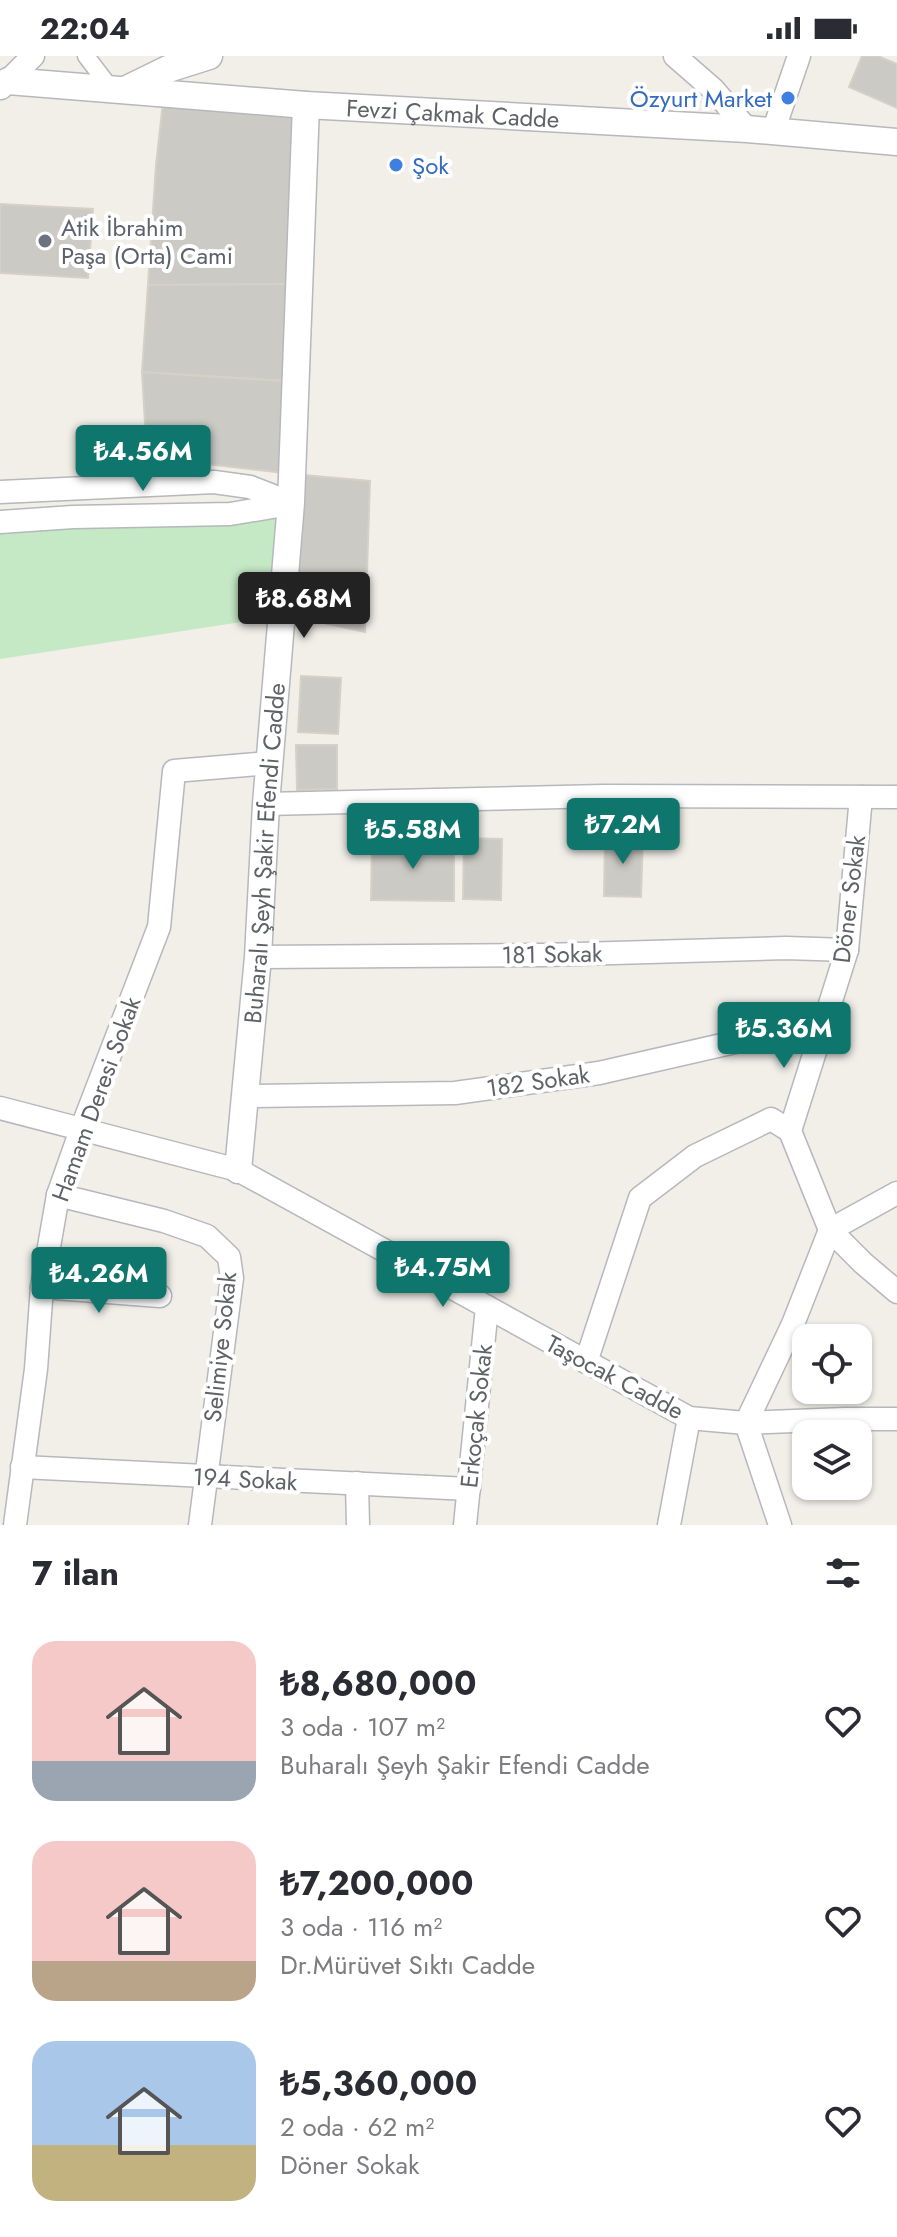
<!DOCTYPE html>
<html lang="tr">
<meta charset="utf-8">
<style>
:root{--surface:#fff;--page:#f2f2f3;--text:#2b2b33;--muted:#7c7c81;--accent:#0f766e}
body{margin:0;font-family:Jost,sans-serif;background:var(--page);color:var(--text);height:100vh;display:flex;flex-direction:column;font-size:30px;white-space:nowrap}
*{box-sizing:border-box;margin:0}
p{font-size:26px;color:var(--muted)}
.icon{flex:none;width:44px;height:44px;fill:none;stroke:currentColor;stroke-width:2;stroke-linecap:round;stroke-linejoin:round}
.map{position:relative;height:1469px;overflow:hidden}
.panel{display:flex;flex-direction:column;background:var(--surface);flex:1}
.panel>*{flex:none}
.controls{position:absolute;left:792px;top:1268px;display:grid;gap:16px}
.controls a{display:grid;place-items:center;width:80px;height:80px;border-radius:16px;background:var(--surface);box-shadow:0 2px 6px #0004;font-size:40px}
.price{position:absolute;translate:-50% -68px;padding:0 18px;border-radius:8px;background:var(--accent);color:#fff;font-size:26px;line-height:52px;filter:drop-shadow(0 2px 4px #0008)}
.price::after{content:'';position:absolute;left:50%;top:48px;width:24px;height:18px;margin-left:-12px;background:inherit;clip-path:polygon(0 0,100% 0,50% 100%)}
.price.current{background:#222;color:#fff}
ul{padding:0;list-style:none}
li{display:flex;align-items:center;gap:24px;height:200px;padding:0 32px}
li span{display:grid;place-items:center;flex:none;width:224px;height:160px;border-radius:24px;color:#555}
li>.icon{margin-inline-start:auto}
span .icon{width:96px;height:96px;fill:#fffc;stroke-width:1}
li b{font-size:34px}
h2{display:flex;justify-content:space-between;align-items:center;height:96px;padding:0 32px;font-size:34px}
.status{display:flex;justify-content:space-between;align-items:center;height:56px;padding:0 40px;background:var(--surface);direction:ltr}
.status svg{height:22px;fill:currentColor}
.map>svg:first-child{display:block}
.green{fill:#c5e8c5}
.building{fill:#cccac5;stroke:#d6d1c6;stroke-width:2}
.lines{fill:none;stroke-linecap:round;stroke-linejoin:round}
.pedestrian-casing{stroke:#b5b8bc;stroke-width:19}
.minor-casing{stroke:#b5b8bc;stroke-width:25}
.tertiary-casing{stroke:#b5b8bc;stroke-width:29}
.pedestrian{stroke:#fff;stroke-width:16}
.minor{stroke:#fff;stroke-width:22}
.tertiary{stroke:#fff;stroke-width:26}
.shop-dot{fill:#3f7fe0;stroke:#fff;stroke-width:3}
.worship-dot{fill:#6b7280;stroke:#fff;stroke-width:3}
.labels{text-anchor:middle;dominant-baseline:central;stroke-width:8;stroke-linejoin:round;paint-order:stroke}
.shop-label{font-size:24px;fill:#366cbe;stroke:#fff;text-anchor:end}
.street-label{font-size:24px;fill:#5f6368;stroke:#fff}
.worship-label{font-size:24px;fill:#5b616d;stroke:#fff;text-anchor:start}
</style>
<div class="status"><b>22:04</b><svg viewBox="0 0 49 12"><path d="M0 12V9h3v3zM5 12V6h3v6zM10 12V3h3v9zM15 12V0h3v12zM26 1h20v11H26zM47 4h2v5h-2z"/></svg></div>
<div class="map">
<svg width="897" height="1469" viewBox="0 0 897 1469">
<rect width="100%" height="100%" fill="#f1efe8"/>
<polygon class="green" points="291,447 281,560 0,603 0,468"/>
<g class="building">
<polygon points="862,0 878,0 897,8 897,52 849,31"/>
<polygon points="164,37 306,49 291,228 148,229 156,109"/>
<polygon points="0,148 93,153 88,222 0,217"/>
<polygon points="291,228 288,325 142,316 148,229"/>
<polygon points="142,316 295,326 292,418 147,401"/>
<polygon points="292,418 370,425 365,576 282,558"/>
<polygon points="301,620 341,622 338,678 298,676"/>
<polygon points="296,689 337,689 337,733 297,734"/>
<polygon points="605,780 643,781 641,841 604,840"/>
<polygon points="464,782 502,783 501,844 463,843"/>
<polygon points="372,785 454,786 454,845 371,844"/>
</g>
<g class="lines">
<defs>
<polyline id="pedestrian" points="86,0 112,34"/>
<g id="minor">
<polyline points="675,0 714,34 747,73"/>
<polyline points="1,32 33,0"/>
<polyline points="773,76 799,0"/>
<polyline points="0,436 214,426 250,431 291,447"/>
<polyline points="0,466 73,461 230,458 290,448"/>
<polyline points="861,741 847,894 790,1075 830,1174 863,1207 897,1236"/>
<polyline points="266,748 603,740 897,741"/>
<polyline points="258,901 543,899 786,892 847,894"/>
<polyline points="246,1040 455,1037 599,1017 823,966"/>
<polyline points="0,1052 238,1114 689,1362 746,1367 845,1363 897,1363"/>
<polyline points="58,1139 164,1165 207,1180 229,1201 232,1222 200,1469"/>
<polyline points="42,1231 160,1240"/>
<polyline points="586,1306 640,1142 695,1100 771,1063 790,1075"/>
<polyline points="22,1411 469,1433"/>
<polyline points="357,1427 358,1469"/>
<polyline points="15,1469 36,1313 42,1231 58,1139 81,1074 159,871 174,715 269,707"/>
<polyline points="465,1469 487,1251"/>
<polyline points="669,1469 689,1362"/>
<polyline points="780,1469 746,1367 793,1268 830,1174 897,1137"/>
</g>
<g id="tertiary">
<path id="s1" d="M 8,25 L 306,49 L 747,73 L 897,86"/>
<polyline points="127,33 168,13 209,0"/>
<path id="s2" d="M 238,1114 L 258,901 L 266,748 L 291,447 L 306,49"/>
</g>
</defs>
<use href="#pedestrian" class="pedestrian-casing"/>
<use href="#minor" class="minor-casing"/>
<use href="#tertiary" class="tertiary-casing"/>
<use href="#pedestrian" class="pedestrian"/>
<use href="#minor" class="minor"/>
<use href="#tertiary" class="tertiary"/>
</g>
<g class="shop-dot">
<circle cx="788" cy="42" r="8"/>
<circle cx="396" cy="109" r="8"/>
</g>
<circle class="worship-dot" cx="45" cy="185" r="8"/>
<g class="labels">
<g class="shop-label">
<text x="772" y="42">Özyurt Market</text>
<text x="412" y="109" text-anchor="start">Şok</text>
</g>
<g class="street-label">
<text stroke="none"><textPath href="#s1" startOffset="446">Fevzi Çakmak Cadde</textPath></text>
<text stroke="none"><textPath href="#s2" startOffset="318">Buharalı Şeyh Şakir Efendi Cadde</textPath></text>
<text transform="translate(849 843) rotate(-83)">Döner Sokak</text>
<text transform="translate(552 898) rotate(-1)">181 Sokak</text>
<text transform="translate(538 1025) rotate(-8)">182 Sokak</text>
<text transform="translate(96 1043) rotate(-70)">Hamam Deresi Sokak</text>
<text transform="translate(220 1291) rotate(-84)">Selimiye Sokak</text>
<text transform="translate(615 1321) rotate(28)">Taşocak Cadde</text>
<text transform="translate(476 1360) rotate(-84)">Erkoçak Sokak</text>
<text transform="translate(245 1423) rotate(3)">194 Sokak</text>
</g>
<g class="worship-label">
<text x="61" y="171">Atik İbrahim<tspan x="61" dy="28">Paşa (Orta) Cami</tspan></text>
</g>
</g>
</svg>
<div class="controls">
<a><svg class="icon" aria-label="locate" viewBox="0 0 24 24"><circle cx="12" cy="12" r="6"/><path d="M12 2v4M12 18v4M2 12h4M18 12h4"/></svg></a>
<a><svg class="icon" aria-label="layers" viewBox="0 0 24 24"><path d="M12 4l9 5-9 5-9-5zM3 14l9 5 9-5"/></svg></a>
</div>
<b class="price" style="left:143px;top:437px">₺4.56M</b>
<b class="price current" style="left:304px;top:584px">₺8.68M</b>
<b class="price" style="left:623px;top:810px">₺7.2M</b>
<b class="price" style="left:413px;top:815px">₺5.58M</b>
<b class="price" style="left:784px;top:1014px">₺5.36M</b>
<b class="price" style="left:443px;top:1253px">₺4.75M</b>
<b class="price" style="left:99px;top:1259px">₺4.26M</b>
</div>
<section class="panel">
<h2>7 ilan<svg class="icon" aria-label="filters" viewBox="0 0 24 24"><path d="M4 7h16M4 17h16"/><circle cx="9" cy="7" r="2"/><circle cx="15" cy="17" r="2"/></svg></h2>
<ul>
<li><span style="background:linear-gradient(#f6c9c9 75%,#9aa5b1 0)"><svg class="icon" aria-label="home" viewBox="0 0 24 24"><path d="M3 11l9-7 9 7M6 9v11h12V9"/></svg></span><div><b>₺8,680,000</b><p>3 oda · 107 m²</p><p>Buharalı Şeyh Şakir Efendi Cadde</p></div><svg class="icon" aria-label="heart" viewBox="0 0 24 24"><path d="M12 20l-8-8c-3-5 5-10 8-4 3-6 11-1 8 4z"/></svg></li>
<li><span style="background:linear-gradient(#f6c9c9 75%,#b9a48a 0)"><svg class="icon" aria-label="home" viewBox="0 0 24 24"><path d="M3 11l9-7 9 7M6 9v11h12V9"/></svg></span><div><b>₺7,200,000</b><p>3 oda · 116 m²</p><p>Dr.Mürüvet Sıktı Cadde</p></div><svg class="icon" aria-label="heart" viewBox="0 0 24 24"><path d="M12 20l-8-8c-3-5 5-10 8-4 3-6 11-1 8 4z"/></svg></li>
<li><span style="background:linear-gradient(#a9c7e8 65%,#c2b280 0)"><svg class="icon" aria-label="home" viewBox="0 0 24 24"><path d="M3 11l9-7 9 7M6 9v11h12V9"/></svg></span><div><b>₺5,360,000</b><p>2 oda · 62 m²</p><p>Döner Sokak</p></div><svg class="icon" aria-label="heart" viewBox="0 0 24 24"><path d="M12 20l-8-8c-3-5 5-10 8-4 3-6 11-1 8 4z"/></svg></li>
</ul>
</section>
